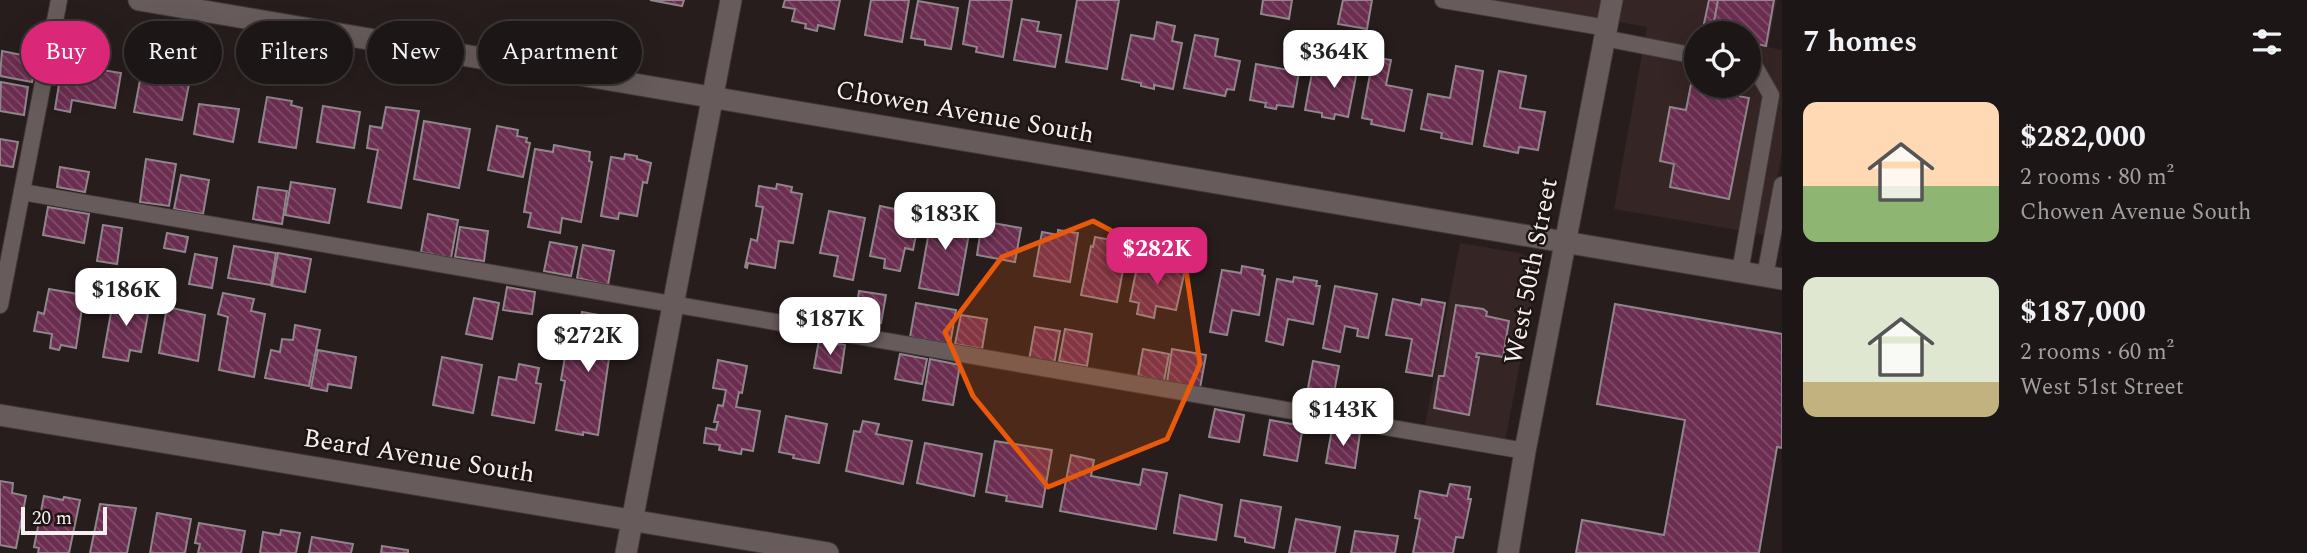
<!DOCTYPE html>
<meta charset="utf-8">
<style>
:root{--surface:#1d1616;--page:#2a2323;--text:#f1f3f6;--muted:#a09fa1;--line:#3b3535;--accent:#db2777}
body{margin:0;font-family:Spectral,serif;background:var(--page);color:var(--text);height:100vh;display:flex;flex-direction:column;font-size:26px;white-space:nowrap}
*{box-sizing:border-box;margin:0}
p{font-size:23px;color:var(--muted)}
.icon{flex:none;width:38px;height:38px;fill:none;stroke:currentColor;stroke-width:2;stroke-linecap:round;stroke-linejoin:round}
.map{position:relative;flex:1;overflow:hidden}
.panel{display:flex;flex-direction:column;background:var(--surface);width:525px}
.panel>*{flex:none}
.top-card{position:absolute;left:21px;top:21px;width:665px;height:63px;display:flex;gap:14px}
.controls{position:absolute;left:1684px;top:21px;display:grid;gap:14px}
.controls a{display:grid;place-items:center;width:77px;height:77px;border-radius:50%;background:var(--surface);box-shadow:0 7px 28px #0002,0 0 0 2px var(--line);font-size:35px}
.scale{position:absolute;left:21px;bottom:18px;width:86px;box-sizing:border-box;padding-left:7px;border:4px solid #f6efef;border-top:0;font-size:19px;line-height:24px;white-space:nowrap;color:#f6efef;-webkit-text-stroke:5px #1d1414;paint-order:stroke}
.price{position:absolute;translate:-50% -60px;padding:0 16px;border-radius:14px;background:#fff;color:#222;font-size:23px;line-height:46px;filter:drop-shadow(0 2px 4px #0008)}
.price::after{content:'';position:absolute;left:50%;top:42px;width:21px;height:16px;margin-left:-10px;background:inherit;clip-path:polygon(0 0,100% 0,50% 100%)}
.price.active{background:var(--accent);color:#fff}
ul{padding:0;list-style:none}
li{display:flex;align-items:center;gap:21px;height:175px;padding:0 21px}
li span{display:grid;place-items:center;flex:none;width:196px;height:140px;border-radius:14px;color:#555}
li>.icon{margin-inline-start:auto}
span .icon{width:84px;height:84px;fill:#fffc;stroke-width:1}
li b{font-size:30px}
h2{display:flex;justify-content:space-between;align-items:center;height:84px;padding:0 21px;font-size:30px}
.tag{padding:0 24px;border-radius:32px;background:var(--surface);box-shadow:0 7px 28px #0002,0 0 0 2px var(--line);font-size:24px;line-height:63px}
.tag.active{background:var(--accent);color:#fff}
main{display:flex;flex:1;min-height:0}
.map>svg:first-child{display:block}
.built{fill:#352524;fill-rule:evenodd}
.building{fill:url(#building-back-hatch);stroke:#90858a;stroke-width:2}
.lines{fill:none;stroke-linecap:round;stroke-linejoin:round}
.lane-casing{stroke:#423a3a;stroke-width:18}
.street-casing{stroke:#423a3a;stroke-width:23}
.secondary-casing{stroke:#423a3a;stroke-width:23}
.lane{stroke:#675c5b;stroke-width:16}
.street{stroke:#675c5b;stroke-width:21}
.secondary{stroke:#675c5b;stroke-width:21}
.marked{fill:#e8590c;fill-opacity:0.2;stroke:#e8590c;stroke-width:5;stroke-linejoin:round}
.labels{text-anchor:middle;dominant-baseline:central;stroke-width:5;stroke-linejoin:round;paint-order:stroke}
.street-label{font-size:26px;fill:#f6efef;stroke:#1d1414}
</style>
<main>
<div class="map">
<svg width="1782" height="553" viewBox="0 0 1782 553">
<defs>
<pattern id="building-back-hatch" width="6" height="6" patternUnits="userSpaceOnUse" patternTransform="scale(1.75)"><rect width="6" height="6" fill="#6b2e50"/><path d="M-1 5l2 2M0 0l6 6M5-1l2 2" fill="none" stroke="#814d6a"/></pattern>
</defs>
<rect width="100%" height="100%" fill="#271d1d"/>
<g class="built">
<path d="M 1488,0 L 1777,0 L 1768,47 L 1782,50 L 1782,152 L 1767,235 L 1614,209 L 1647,27 ZM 1696,33 L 1748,33 L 1748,86 L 1696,86 Z"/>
<polygon points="1460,243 1520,253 1533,259 1538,269 1503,452 1422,440"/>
</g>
<g class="building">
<polygon points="650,0 684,0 682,6"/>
<polygon points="785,0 840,0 834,29 818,25 817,31 805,28 806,24 792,21 795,9 783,7"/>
<polygon points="871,0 909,0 902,42 865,35"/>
<polygon points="970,0 1012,0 1003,57 976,52 977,47 963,44"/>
<polygon points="1077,0 1119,0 1107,69 1066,62"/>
<polygon points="1263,0 1292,0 1289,19 1261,14"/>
<polygon points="1343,0 1372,0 1367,29 1338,24"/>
<polygon points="1709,0 1718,0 1712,33 1702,33"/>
<polygon points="1718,0 1774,0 1766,46 1748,42 1748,33 1712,33"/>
<polygon points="918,1 958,8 951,49 925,45 925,40 911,38"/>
<polygon points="1022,19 1039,22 1037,31 1061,35 1055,67 1014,60"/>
<polygon points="1157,22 1175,26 1172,41 1182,43 1173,89 1154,85 1154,89 1141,86 1141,83 1122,79 1131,35 1154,39"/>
<polygon points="1195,35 1218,39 1215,56 1240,61 1234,90 1227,89 1225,96 1184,88"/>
<polygon points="2,51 37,58 32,82 0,76"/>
<polygon points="1343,52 1360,56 1348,117 1335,114 1334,119 1322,117 1322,113 1305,110 1312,73 1338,78"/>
<polygon points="1373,57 1391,60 1386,85 1412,90 1404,131 1371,124 1372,120 1362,118 1370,74 1364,73 1366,64 1371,65"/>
<polygon points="1256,64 1299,72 1293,107 1277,105 1276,109 1265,107 1266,103 1250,100"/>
<polygon points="78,66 121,73 115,108 72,100 70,112 55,109 60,78 75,81"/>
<polygon points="1456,66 1483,71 1472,144 1441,138 1442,133 1421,129 1428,94 1450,98"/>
<polygon points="1499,71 1526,76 1520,108 1545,112 1538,150 1519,147 1518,153 1484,146"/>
<polygon points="1693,74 1696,74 1696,86 1740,86 1738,96 1749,98 1729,199 1670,187 1674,164 1660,161 1670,107 1686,110"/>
<polygon points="141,75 189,84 182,120 134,112"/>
<polygon points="1,82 28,87 24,115 0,111"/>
<polygon points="267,97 292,101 291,105 302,108 296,148 259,142"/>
<polygon points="199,104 239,109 233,142 194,134"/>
<polygon points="323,106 360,112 354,148 317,142"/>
<polygon points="386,107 419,111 401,208 368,202 378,150 367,148 370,126 382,128"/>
<polygon points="424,121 470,129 459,188 414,179"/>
<polygon points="497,126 518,130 517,136 527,138 526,142 530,143 523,177 488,170"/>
<polygon points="0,139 18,142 13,167 0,165"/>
<polygon points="554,145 590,152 589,161 592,162 581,222 562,218 560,233 528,227 531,213 524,212 535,149 553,152"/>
<polygon points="625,154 637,156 637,159 651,163 647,183 643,182 637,216 619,213 618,219 601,216 611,157 624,159"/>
<polygon points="146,159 176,164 169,206 140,202"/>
<polygon points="60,167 89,172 85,192 57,187"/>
<polygon points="181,175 209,180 203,214 174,209"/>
<polygon points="291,182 335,189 329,223 285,215"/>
<polygon points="777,184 792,187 791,192 802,194 793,243 779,241 775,268 748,263 747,268 745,267 751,239 757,241 763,207 756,206 759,186 776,189"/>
<polygon points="258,187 287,191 282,224 253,219"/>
<polygon points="896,205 921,210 913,250 905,248 900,271 884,268 885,259 870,256 880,206 895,209"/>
<polygon points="48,207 89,214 84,243 43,235"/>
<polygon points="933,209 972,217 958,295 919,288"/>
<polygon points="829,211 865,218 853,280 834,276 838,256 820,253"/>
<polygon points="428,214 458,220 451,258 421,252"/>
<polygon points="982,221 1021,228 1015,262 977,255"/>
<polygon points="103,225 122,228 117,264 97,261"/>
<polygon points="460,227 488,231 484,261 455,257"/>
<polygon points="1058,230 1078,233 1070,282 1034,276 1042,232 1058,235"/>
<polygon points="167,233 188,237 185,252 164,248"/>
<polygon points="1095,237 1128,243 1117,302 1081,295 1091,246 1093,247"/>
<polygon points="550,242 577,247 571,276 544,271"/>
<polygon points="583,245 614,251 608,285 577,278"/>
<polygon points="234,246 276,253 271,285 228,278"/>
<polygon points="278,253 311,259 305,292 272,286"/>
<polygon points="195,254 217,258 212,288 189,284"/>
<polygon points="1158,260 1186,266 1176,310 1156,306 1154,318 1137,314 1139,303 1130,301 1138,262 1156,266"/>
<polygon points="1242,266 1263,270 1262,275 1265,276 1259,315 1232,310 1227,335 1210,332 1222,270 1241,273"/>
<polygon points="1294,277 1317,281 1316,286 1320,286 1313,324 1288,319 1283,345 1266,341 1277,279 1293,282"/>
<polygon points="1335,286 1377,294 1368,338 1357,336 1358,329 1345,326 1340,352 1323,348"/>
<polygon points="507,287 535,292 532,314 503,310"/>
<polygon points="49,289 84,295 76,348 61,345 59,350 50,348 52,334 34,331 38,312 44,314"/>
<polygon points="859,291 886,295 881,323 855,318"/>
<polygon points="223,293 254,299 251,311 265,314 254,377 219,370 228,317 218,314"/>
<polygon points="114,296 150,303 141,352 130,350 128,361 103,357"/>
<polygon points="474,298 499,303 492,339 466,334"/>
<polygon points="1393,299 1421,305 1422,299 1445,303 1432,376 1406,372 1412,339 1386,335"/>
<polygon points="916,303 956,310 950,344 910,337"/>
<polygon points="1615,304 1782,334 1782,448 1777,447 1759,553 1576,553 1582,520 1664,535 1685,420 1597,404"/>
<polygon points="1456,305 1483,309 1487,312 1486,316 1509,321 1503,357 1477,353 1476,357 1479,357 1469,415 1434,408 1439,376 1444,376"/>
<polygon points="167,307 205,315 198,361 159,353"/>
<polygon points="582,312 622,319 616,352 610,351 598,435 583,432 583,435 556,430 565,381 561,380 565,357 570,358 574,339 577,340"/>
<polygon points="961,315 987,319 982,349 955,344"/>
<polygon points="295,325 320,330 309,386 265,378 271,350 280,352 282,339 293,340"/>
<polygon points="1035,327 1060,331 1054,364 1029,360"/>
<polygon points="1065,329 1092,334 1087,366 1059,361"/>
<polygon points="819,340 845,345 841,373 814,368"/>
<polygon points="1143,349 1169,354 1164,381 1138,376"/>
<polygon points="1172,349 1206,355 1200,388 1167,382"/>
<polygon points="318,350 356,357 351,388 328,384 327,391 311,388"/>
<polygon points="900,354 927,359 922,384 895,379"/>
<polygon points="442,357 482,365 473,413 433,405"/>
<polygon points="930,359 960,365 953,405 923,400"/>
<polygon points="718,360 747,366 742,393 739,392 736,407 760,411 753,451 742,449 741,454 719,450 720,445 704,443 706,428 716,430 718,422 714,422 718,405 723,406 726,390 713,388"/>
<polygon points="1313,361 1339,366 1334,393 1308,388"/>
<polygon points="519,364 539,368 536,383 541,384 534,423 492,415 499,377 516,380"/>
<polygon points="1215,409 1244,415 1239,442 1209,437"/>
<polygon points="786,416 827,424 819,463 793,458 794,455 779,452"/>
<polygon points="1270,420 1303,426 1297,461 1264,455"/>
<polygon points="863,421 879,424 876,434 912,441 903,484 846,471 854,431 860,432"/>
<polygon points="1332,429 1360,433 1355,468 1326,463"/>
<polygon points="995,441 1052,450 1042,507 1006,501 1007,496 986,492"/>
<polygon points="925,443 982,454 974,496 917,483"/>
<polygon points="1071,455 1094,460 1091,476 1140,485 1143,469 1167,473 1156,529 1060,511"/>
<polygon points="0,481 13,483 12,493 26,496 16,548 0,545"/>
<polygon points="1450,484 1470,487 1468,499 1471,499 1463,538 1456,537 1453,553 1413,553 1420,519 1415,518 1420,491 1447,496"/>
<polygon points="1180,495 1222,505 1216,540 1174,533"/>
<polygon points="44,496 63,500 64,497 80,500 69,553 38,553 39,548 34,547"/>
<polygon points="1241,500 1281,507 1274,548 1245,542 1245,538 1235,536"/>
<polygon points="100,504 136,508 127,553 90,553"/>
<polygon points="157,513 191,519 185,553 150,553"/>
<polygon points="1296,519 1340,527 1335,553 1289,553"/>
<polygon points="199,523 245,531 241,553 198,553 200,544 195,543"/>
<polygon points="281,530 300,533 296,553 260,553 263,532 280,535"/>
<polygon points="1355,531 1398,536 1395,553 1351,553"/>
<polygon points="312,537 353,544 351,553 309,553"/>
<polygon points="382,546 408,550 408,553 381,553"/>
</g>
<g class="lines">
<defs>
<g id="lane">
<polyline points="1443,0 1607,28"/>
<polyline points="1604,38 1696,56"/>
<polyline points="22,192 1525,451"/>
<polyline points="1740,272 1771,95 1755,67 1748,66"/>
<polyline points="1765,276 1782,185"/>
<polyline points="0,305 59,0"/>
</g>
<g id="street">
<polyline points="139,0 1782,279"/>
<polyline points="0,415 828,553"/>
<polyline points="626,553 731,0"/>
</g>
<polyline id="secondary" points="1508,553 1525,451 1612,0"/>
</defs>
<use href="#lane" class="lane-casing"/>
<use href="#street" class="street-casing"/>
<use href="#secondary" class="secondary-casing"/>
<use href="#lane" class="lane"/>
<use href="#street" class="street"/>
<use href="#secondary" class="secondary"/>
</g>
<path class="marked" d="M 1093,221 L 1186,270 L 1200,364 L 1167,439 L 1048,487 L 973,396 L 945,332 L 1002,257 Z"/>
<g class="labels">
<g class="street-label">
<text transform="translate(965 112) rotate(10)">Chowen Avenue South</text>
<text transform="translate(1531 271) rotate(-79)">West 50th Street</text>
<text transform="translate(419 456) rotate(9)">Beard Avenue South</text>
</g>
</g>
</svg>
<div class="controls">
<a><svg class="icon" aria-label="locate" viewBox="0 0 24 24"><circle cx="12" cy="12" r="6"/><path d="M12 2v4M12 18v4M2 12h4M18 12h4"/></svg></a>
</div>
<div class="scale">20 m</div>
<b class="price" style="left:1334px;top:90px">$364K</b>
<b class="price" style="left:945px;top:252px">$183K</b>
<b class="price active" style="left:1157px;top:287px">$282K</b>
<b class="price" style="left:126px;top:328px">$186K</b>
<b class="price" style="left:830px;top:357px">$187K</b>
<b class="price" style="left:588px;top:374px">$272K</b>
<b class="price" style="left:1343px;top:448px">$143K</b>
<div class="top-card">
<a class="tag active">Buy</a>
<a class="tag">Rent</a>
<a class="tag">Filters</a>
<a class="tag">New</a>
<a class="tag">Apartment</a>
</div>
</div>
<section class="panel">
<h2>7 homes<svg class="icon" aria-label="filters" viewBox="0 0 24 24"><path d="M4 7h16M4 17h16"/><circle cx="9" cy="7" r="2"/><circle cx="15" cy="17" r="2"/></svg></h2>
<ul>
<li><span style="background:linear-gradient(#ffd9b3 60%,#8fb573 0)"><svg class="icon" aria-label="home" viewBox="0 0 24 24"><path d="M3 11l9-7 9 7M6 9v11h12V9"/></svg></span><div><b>$282,000</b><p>2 rooms · 80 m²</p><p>Chowen Avenue South</p></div></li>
<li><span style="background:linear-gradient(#dfe7d0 75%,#c2b280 0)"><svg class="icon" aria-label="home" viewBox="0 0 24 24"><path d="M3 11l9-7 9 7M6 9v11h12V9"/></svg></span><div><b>$187,000</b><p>2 rooms · 60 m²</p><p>West 51st Street</p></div></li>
</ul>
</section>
</main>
